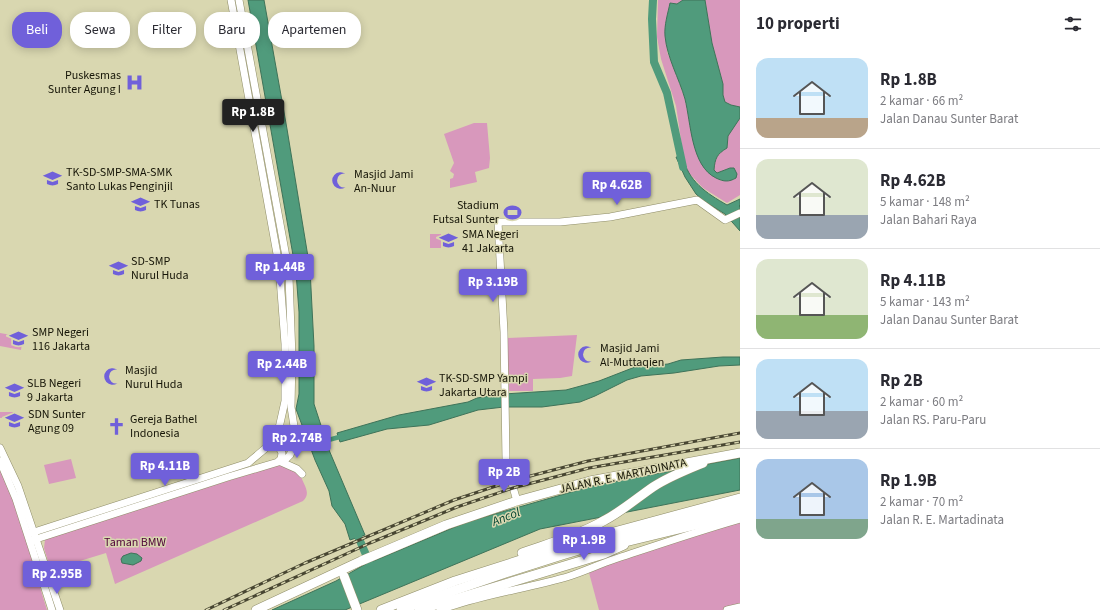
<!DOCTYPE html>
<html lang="id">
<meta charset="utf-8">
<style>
:root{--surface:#fff;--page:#f2f2f3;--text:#2b2b33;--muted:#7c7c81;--line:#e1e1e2;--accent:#7060da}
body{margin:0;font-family:"Source Sans 3",sans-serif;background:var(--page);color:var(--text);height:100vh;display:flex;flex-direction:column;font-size:15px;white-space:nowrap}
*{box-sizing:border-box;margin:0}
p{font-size:13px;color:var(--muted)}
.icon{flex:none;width:22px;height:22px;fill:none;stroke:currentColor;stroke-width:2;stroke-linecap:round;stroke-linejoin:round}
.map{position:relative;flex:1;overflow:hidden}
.sheet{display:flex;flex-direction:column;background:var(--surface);width:360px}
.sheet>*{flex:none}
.guide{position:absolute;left:12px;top:12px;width:380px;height:36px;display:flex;gap:8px}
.price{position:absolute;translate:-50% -34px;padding:0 9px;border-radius:4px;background:var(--accent);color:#fff;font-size:13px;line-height:26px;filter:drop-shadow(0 1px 2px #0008)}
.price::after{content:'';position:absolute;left:50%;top:24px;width:12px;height:9px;margin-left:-6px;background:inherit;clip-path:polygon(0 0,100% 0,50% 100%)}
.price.selected{background:#222;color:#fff}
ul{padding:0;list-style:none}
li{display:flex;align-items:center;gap:12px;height:100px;padding:0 16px}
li+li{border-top:1px solid var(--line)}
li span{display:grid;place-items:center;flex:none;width:112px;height:80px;border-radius:12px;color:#555}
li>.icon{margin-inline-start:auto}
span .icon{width:48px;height:48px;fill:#fffc;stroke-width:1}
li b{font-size:17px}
h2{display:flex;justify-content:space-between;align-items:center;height:48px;padding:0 16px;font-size:17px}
.chip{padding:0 14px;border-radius:16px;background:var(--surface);box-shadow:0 2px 10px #0003;font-size:14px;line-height:36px}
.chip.selected{background:var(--accent);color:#fff}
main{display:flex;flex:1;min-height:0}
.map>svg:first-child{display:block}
.green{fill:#d898bc}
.water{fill:#509b7c;stroke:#3f7359}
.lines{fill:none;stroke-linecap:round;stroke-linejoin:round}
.canal{stroke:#509b7c;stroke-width:4.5}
.river{stroke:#509b7c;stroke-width:8}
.secondary-casing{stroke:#8f8d68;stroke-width:8}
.highway-casing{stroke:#8f8d68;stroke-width:10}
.secondary{stroke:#fff;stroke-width:7}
.highway{stroke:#fff;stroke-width:9}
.rail-casing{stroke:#484632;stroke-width:3}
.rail{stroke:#d9d7b0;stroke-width:1.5;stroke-dasharray:4.5;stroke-linecap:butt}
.labels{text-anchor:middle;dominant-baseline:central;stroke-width:3;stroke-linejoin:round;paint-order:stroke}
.poi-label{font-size:12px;fill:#161507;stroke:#d9d7b0;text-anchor:start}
.street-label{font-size:12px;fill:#161507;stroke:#d9d7b0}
.park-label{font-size:12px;fill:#4e0137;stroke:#d9d7b0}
.water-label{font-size:13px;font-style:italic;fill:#054632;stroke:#d9d7b0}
</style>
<main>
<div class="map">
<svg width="740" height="610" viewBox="0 0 740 610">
<rect width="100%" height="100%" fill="#d9d7b0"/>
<g class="green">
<path d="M 658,0 L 683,0 L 677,4 L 670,3 L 667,52 L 672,63 L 685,99 L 692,134 L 721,181 L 730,168 L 717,173 L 714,170 C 715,158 717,154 727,148 L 728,136 L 740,118 L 740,195 L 727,203 L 703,188 L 688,172 L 683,153 L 676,106 L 661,59 L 657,37 Z"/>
<polygon points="705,0 740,0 740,107 731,105 725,102 723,95 723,84 712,43"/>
<polygon points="44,17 48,26 37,32 32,23"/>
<polygon points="474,123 487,123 490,158 489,168 475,172 477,182 450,188 450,179 453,178 454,174 450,171 454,163 444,134"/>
<rect x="430" y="234" width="11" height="14"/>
<polygon points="0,333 23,337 21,350 0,346"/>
<polygon points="577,335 572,376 560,378 533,379 533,391 509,391 507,338"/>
<polygon points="0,412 13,412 13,417 0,418"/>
<polygon points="71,459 76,478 49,484 44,465"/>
<path d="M 278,465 L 281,465 L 300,474 C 303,484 312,493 303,501 L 115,584 L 106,553 L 70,564 L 72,571 L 53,578 L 44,548 L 45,540 L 50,537 Z"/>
<path d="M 0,470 C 23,514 32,563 47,610 L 0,610 Z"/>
<polygon points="740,520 740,607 727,610 599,610 588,569"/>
</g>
<g class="water">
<polygon points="248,0 264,0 287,129 310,269 314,346 314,404 329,450 365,535 350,540 345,524 332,506 329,491 315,460 296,409 299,394 299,312 296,272"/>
<path d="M 683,0 L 705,0 L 712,43 L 723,84 L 723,95 L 725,102 L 731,105 L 740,107 L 740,118 L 728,136 L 727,148 C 717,154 715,158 714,170 L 717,173 L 730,168 L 734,168 L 737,174 L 736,178 C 729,182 724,182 716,178 C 691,166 691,123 685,99 C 679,78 667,58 665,36 C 664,25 668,13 670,3 L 677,4 Z"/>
<path d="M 676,157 L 683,157 C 688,181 706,193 727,205 L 740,199 L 740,205 L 739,206 L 740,207 L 740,231 L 725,214 L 704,201 L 696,194 L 685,177 Z"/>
<polygon points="723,357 740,357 740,365 719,366 674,373 641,376 627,380 595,396 580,402 542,407 504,407 478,410 429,425 387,429 340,442 337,433 399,415 468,402 477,398 504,394 566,390 599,381 635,367 668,364 681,360"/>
<polygon points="740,458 740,490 540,529 345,610 272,610 336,581 364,565 467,522 596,485"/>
<polygon points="131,553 137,554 142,558 141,561 133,565 122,563 121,559 123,556"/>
</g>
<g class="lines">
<polyline class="canal" points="321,442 343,436"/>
<g class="river">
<polyline points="653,0 652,19 654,62 667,93 683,167"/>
<polyline points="354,527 370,564"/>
</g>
<defs>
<g id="secondary">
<path d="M 277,433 C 279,443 288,446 296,439"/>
<polyline points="267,447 273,445 279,447 282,453 281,459 279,461"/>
<polyline points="0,448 18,486 60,610"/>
<polyline points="0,461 16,499 52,610"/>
<polyline points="279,461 297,469 302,474"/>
<polyline points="517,501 508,470 506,460 504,332 498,222 560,222 610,217 697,200 725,220 740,213"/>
<polyline points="28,534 248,463 267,447 279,428 285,401 285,344 279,265 231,0"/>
<polyline points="30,541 228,477 285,460 290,455 296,439 291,407 292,357 289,277 287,262 239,0"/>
<path d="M 440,610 C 482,594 527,589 570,576 C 585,571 600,564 615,559 C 657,545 698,531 740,519"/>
<polyline points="727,610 740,607"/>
</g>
<g id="highway">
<polyline points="617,544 740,514"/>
<path d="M 522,553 C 550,543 579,535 605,520 C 622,511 637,498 653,487 C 668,477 686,470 703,463"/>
<polyline points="344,576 357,610"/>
<polyline points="256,610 361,561 446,525 517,501 590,481 740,453"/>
<polyline points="381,610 455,581 577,542 740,498"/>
<path d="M 401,610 C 512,568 625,534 740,506"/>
<polyline points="419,610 604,554 624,545"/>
</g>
</defs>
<use href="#secondary" class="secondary-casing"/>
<use href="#highway" class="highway-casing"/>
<use href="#secondary" class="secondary"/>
<use href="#highway" class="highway"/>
<defs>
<g id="rail">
<polyline points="206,610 305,563 454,500 511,481 588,461 740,433"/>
<polyline points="224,610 370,543 457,507 513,488 589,468 740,442"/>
</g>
</defs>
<use href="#rail" class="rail-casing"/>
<use href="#rail" class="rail"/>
</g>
<defs>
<symbol id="hospital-bare" viewBox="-9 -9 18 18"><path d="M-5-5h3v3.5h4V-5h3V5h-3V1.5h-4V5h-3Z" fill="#7060da" stroke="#d9d7b0" stroke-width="2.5" paint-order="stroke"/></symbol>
<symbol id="school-bare" viewBox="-9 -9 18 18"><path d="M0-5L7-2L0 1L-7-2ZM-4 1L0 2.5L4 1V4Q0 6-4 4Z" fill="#7060da" stroke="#d9d7b0" stroke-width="2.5" paint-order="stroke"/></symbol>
<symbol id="mosque-bare" viewBox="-9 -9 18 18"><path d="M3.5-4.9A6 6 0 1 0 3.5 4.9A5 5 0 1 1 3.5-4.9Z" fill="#7060da" stroke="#d9d7b0" stroke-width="2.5" paint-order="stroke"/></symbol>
<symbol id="stadium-bare" viewBox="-9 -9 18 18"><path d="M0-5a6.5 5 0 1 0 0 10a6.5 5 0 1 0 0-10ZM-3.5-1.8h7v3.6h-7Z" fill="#7060da" stroke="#d9d7b0" stroke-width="2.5" paint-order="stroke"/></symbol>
<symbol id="church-bare" viewBox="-9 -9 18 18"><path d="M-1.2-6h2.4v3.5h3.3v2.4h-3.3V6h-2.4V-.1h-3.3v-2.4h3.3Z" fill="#7060da" stroke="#d9d7b0" stroke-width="2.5" paint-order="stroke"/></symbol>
</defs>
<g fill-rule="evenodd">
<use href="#hospital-bare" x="122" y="70" width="25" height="25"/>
<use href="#school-bare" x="40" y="166" width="25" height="25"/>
<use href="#mosque-bare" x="328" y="168" width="25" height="25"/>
<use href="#school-bare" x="128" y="192" width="25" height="25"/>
<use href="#stadium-bare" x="500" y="200" width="25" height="25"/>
<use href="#school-bare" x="436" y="228" width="25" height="25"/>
<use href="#school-bare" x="106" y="256" width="25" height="25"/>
<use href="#school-bare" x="6" y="326" width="25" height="25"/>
<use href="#mosque-bare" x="574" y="342" width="25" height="25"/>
<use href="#mosque-bare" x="100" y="364" width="25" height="25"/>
<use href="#school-bare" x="414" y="372" width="25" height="25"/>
<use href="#school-bare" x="2" y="378" width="25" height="25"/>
<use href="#school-bare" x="2" y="408" width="25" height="25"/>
<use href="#church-bare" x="104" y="414" width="25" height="25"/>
</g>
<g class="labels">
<g class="poi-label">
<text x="121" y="75" text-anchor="end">Puskesmas<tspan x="121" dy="14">Sunter Agung I</tspan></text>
<text x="66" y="172">TK-SD-SMP-SMA-SMK<tspan x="66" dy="14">Santo Lukas Penginjil</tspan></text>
<text x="354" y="174">Masjid Jami<tspan x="354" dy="14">An-Nuur</tspan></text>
<text x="154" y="204">TK Tunas</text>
<text x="499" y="205" text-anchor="end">Stadium<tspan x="499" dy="14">Futsal Sunter</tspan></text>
<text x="462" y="234">SMA Negeri<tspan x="462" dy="14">41 Jakarta</tspan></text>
<text x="131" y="261">SD-SMP<tspan x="131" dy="14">Nurul Huda</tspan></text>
<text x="32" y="332">SMP Negeri<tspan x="32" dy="14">116 Jakarta</tspan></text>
<text x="600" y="348">Masjid Jami<tspan x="600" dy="14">Al-Muttaqien</tspan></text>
<text x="125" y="370">Masjid<tspan x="125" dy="14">Nurul Huda</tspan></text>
<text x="439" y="378">TK-SD-SMP Yampi<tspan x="439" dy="14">Jakarta Utara</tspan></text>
<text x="27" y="383">SLB Negeri<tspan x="27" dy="14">9 Jakarta</tspan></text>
<text x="28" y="414">SDN Sunter<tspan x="28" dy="14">Agung 09</tspan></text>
<text x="130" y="419">Gereja Bathel<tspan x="130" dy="14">Indonesia</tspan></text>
</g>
<g class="street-label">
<text transform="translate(623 476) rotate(-12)">JALAN R. E. MARTADINATA</text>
</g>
<g class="park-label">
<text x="135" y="542">Taman BMW</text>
</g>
<g class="water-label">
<text transform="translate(506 517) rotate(-22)">Ancol</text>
</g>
</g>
</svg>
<b class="price selected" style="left:253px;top:133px">Rp 1.8B</b>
<b class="price" style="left:617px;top:206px">Rp 4.62B</b>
<b class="price" style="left:280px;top:288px">Rp 1.44B</b>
<b class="price" style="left:493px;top:303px">Rp 3.19B</b>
<b class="price" style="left:282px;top:385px">Rp 2.44B</b>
<b class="price" style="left:297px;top:459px">Rp 2.74B</b>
<b class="price" style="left:165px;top:487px">Rp 4.11B</b>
<b class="price" style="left:504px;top:493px">Rp 2B</b>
<b class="price" style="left:584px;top:561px">Rp 1.9B</b>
<b class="price" style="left:57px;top:595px">Rp 2.95B</b>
<div class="guide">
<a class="chip selected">Beli</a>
<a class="chip">Sewa</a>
<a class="chip">Filter</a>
<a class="chip">Baru</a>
<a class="chip">Apartemen</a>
</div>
</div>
<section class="sheet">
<h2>10 properti<svg class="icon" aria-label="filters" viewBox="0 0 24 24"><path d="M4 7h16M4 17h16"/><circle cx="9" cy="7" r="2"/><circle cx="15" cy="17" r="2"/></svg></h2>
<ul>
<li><span style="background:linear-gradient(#bfe0f5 75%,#b9a48a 0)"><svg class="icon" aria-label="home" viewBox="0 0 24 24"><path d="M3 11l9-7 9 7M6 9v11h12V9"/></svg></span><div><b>Rp 1.8B</b><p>2 kamar · 66 m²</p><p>Jalan Danau Sunter Barat</p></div></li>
<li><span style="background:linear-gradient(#dfe7d0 70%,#9aa5b1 0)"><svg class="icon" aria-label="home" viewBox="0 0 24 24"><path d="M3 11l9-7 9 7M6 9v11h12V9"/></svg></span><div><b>Rp 4.62B</b><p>5 kamar · 148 m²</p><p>Jalan Bahari Raya</p></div></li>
<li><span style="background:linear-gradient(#dfe7d0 70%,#8fb573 0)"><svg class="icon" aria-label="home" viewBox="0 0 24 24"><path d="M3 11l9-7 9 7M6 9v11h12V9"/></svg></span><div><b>Rp 4.11B</b><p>5 kamar · 143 m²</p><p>Jalan Danau Sunter Barat</p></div></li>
<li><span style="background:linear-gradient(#bfe0f5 65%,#9aa5b1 0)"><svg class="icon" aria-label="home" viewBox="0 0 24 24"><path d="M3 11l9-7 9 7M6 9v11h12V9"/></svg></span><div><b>Rp 2B</b><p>2 kamar · 60 m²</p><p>Jalan RS. Paru-Paru</p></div></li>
<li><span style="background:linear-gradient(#a9c7e8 75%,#7fa58c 0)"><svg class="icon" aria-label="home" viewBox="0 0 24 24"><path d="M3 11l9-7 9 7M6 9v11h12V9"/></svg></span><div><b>Rp 1.9B</b><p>2 kamar · 70 m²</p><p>Jalan R. E. Martadinata</p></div></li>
</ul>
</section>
</main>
